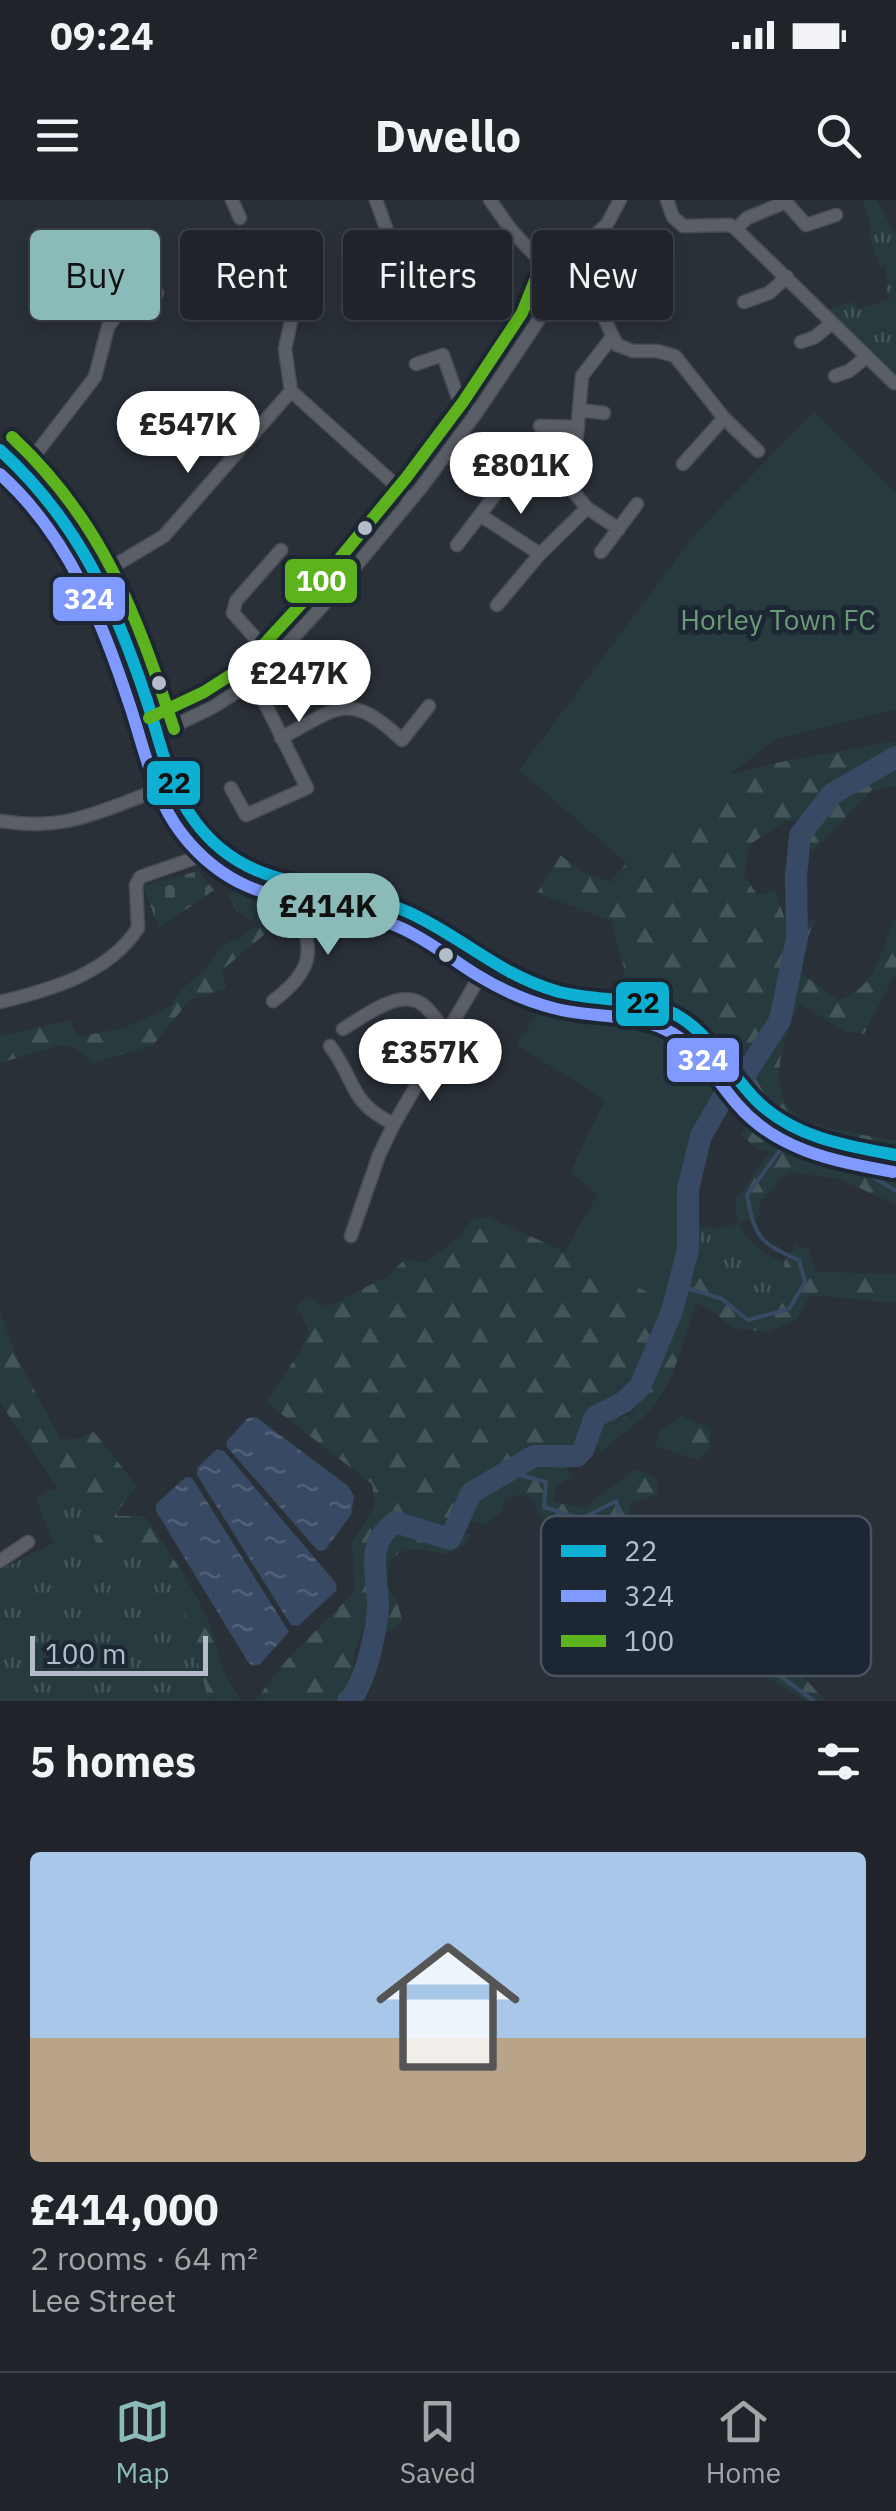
<!DOCTYPE html>
<meta charset="utf-8">
<style>
:root{--surface:#20242a;--page:#282c32;--text:#f1f3f6;--muted:#a2a4a8;--line:#3d4147;--accent:#8bbbb9}
body{margin:0;font-family:"IBM Plex Sans",sans-serif;background:var(--page);color:var(--text);height:100vh;display:flex;flex-direction:column;font-size:38px;white-space:nowrap}
*{box-sizing:border-box;margin:0}
p{font-size:32px;color:var(--muted)}
.icon{flex:none;width:55px;height:55px;fill:none;stroke:currentColor;stroke-width:2;stroke-linecap:round;stroke-linejoin:round}
.map{position:relative;height:1501px;overflow:hidden}
.panel{display:flex;flex-direction:column;background:var(--surface);flex:1}
.panel>*{flex:none}
.guide{position:absolute;left:30px;top:30px;width:838px;height:90px;display:flex;gap:20px}
.scale{position:absolute;left:30px;bottom:25px;width:178px;box-sizing:border-box;padding-left:10px;border:5px solid #b4bcc9;border-top:0;font-size:28px;line-height:35px;white-space:nowrap;color:#b4bcc9;-webkit-text-stroke:8px #1d2633;paint-order:stroke}
.price{position:absolute;translate:-50% -85px;padding:0 22px;border-radius:35px;background:#fff;color:#222;font-size:32px;line-height:65px;filter:drop-shadow(0 2px 5px #0008)}
.price::after{content:'';position:absolute;left:50%;top:60px;width:30px;height:22px;margin-left:-15px;background:inherit;clip-path:polygon(0 0,100% 0,50% 100%)}
.price.selected{background:var(--accent);color:#111}
ul{padding:0;list-style:none}
li{display:grid;align-content:center;gap:20px;height:530px;padding:0 30px}
li span{display:grid;place-items:center;height:310px;border-radius:10px;color:#555}
li>.icon{margin-inline-start:auto}
span .icon{width:180px;height:180px;fill:#fffc;stroke-width:1}
li b{font-size:42px}
h2{display:flex;justify-content:space-between;align-items:center;height:120px;padding:0 30px;font-size:42px}
.tag{padding:0 35px;border-radius:10px;background:var(--surface);box-shadow:0 5px 15px #0003,0 0 0 2px var(--line);font-size:35px;line-height:90px}
.tag.selected{background:var(--accent);color:#111}
.status{display:flex;justify-content:space-between;align-items:center;height:70px;padding:0 50px;background:var(--surface);direction:ltr}
.status svg{height:28px;fill:currentColor}
header{display:flex;justify-content:space-between;align-items:center;height:130px;padding:0 30px;background:var(--surface);font-size:45px;font-weight:800}
.tabs{display:flex;justify-content:space-around;align-items:center;height:140px;border-top:2px solid var(--line);background:var(--surface);font-size:28px;color:var(--muted)}
.tabs a{display:grid;justify-items:center;gap:5px}
.tabs .selected{color:var(--accent)}
.map>svg:first-child{display:block}
.grass{fill:url(#grass-tufts)}
.forest{fill:url(#forest-firs)}
.cemetery{fill:url(#cemetery-stones)}
.park{fill:#273a3e}
.water{fill:url(#water-ripples)}
.lines{fill:none;stroke-linecap:round;stroke-linejoin:round}
.stream{stroke:#384963;stroke-width:4}
.river{stroke:#384963;stroke-width:22}
.minor-casing{stroke:#484c53;stroke-width:15}
.minor{stroke:#5a5e66;stroke-width:12}
.bus-1-casing{stroke:#1d2633;stroke-width:20}
.bus-2-casing{stroke:#1d2633;stroke-width:20}
.bus-3-casing{stroke:#1d2633;stroke-width:20}
.bus-1{stroke:#0dafd3;stroke-width:12}
.bus-2{stroke:#8099ff;stroke-width:12}
.bus-3{stroke:#5cb31e;stroke-width:12}
.bus-dot{fill:#b4bcc9;stroke:#1d2633;stroke-width:4}
.labels{text-anchor:middle;dominant-baseline:central;stroke-width:10;stroke-linejoin:round;paint-order:stroke}
.park-label{font-size:28px;fill:#6b9a76;stroke:#1d2633}
.key{fill:#1d2633;stroke:#4a5360;stroke-width:2.5}
.key-label{font-size:28px;fill:#b4bcc9}
.line-badge{stroke:#1d2633;stroke-width:4}
.badge-label{font-size:28px;text-anchor:middle;font-weight:bold;fill:#fff}
.pale-badge-label{font-size:28px;text-anchor:middle;font-weight:bold;fill:#111}
</style>
<div class="status"><b>09:24</b><svg viewBox="0 0 49 12"><path d="M0 12V9h3v3zM5 12V6h3v6zM10 12V3h3v9zM15 12V0h3v12zM26 1h20v11H26zM47 4h2v5h-2z"/></svg></div>
<header><svg class="icon" aria-label="menu" viewBox="0 0 24 24"><path d="M4 6h16M4 12h16M4 18h16"/></svg>Dwello<svg class="icon" aria-label="search" viewBox="0 0 24 24"><circle cx="10" cy="10" r="6"/><path d="M15 15l6 6"/></svg></header>
<div class="map">
<svg width="896" height="1501" viewBox="0 0 896 1501">
<defs>
<pattern id="grass-tufts" width="24" height="20" patternUnits="userSpaceOnUse" patternTransform="scale(2.5)"><rect width="24" height="20" fill="#273a3e"/><path d="M3 7l-1-3M5 7V3M7 7l1-3M15 17l-1-3M17 17v-4M19 17l1-3" fill="none" stroke="#445559"/></pattern>
<pattern id="forest-firs" width="22" height="20" patternUnits="userSpaceOnUse" patternTransform="scale(2.5)"><rect width="22" height="20" fill="#273a3e"/><path d="M5 1l3.5 6h-7zM16 11l3.5 6h-7z" fill="#445559"/></pattern>
<pattern id="cemetery-stones" width="16" height="16" patternUnits="userSpaceOnUse" patternTransform="scale(2.5)"><rect width="16" height="16" fill="#273a3e"/><path d="M2 7V4a2 2 0 0 1 4 0v3zM10 15v-3a2 2 0 0 1 4 0v3z" fill="#445559"/></pattern>
<pattern id="water-ripples" width="26" height="14" patternUnits="userSpaceOnUse" patternTransform="scale(2.5)"><rect width="26" height="14" fill="#384963"/><path d="M2 4q2-2 4 0t4 0M15 11q2-2 4 0t4 0" fill="none" stroke="#526178"/></pattern>
</defs>
<rect width="100%" height="100%" fill="#2a3038"/>
<g class="grass">
<polygon points="863,0 876,0 896,34 896,177 826,111 853,101 857,110 890,99 885,84 889,81 884,66 880,67 868,31 872,29"/>
<path d="M 738,1023 C 750,1045 762,1053 784,1062 L 787,1083 L 771,1097 L 744,1105 L 723,1083 L 695,1070 L 698,1025 L 717,1029 Z"/>
<polygon points="58,1288 106,1331 124,1337 151,1355 178,1394 209,1501 0,1501 0,1370 53,1343 36,1297"/>
</g>
<g class="forest">
<polygon points="896,541 896,553 889,553 827,586 799,620 785,621 749,645 744,676 758,696 775,690 790,734 777,810 750,852 727,860 702,818 672,805 626,795 624,768 611,721 537,693 560,655 586,674 611,682 691,581 712,580 770,564"/>
<path d="M 896,567 L 896,586 L 871,591 L 812,652 L 803,640 C 826,604 855,580 896,567 Z"/>
<polygon points="233,691 268,708 273,714 271,729 221,771 227,788 190,800 153,845 93,863 73,846 60,845 0,863 0,836 70,820 78,837 124,828 170,807 185,786 202,774 223,745 241,738 257,725 237,711 228,695"/>
<path d="M 896,717 L 896,772 L 864,834 L 846,832 L 799,803 C 784,838 758,902 810,922 C 836,932 868,935 896,941 L 896,951 C 844,943 776,934 751,880 L 776,836 L 791,799 L 804,727 L 811,719 L 815,720 L 805,744 L 802,774 L 839,800 C 878,787 880,750 896,717 Z"/>
<path d="M 571,812 C 605,816 649,815 679,831 C 698,840 710,860 722,876 L 700,882 L 651,1094 L 668,1102 L 637,1184 L 616,1201 L 595,1211 L 586,1222 L 576,1247 C 562,1252 550,1248 537,1250 C 520,1253 480,1276 468,1289 C 454,1303 458,1323 439,1333 L 404,1317 L 390,1315 C 352,1339 371,1365 369,1401 C 368,1422 355,1442 353,1463 C 352,1476 354,1482 349,1494 L 336,1501 L 255,1501 L 285,1462 L 355,1391 L 352,1344 L 375,1305 L 372,1284 L 266,1202 L 300,1151 L 309,1130 L 296,1105 L 310,1097 L 325,1108 L 388,1076 L 405,1059 L 424,1063 L 458,1038 L 472,1020 L 488,1017 L 565,1052 L 598,994 L 570,973 L 605,900 Z"/>
<polygon points="750,922 778,941 896,978 896,1005 840,979 788,972 761,1001 758,1018 738,1023 735,1001 770,952 759,950 741,935"/>
<path d="M 796,1044 L 808,1050 L 816,1072 L 896,1074 L 896,1103 L 810,1095 L 797,1119 L 768,1132 L 732,1128 L 711,1110 L 696,1103 C 682,1143 673,1194 638,1222 C 626,1232 614,1239 602,1252 L 593,1242 L 606,1218 L 622,1218 L 633,1213 L 672,1139 L 683,1097 L 695,1070 L 723,1083 L 745,1105 L 771,1097 L 786,1083 L 784,1062 Z"/>
<path d="M 0,1111 L 16,1156 L 61,1240 L 80,1238 L 93,1231 L 137,1286 L 116,1313 L 118,1316 L 144,1316 C 167,1348 189,1380 206,1416 C 222,1450 216,1469 243,1501 L 209,1501 L 178,1394 L 151,1355 L 124,1337 L 98,1346 L 94,1338 L 105,1330 L 58,1288 L 5,1210 L 0,1200 Z"/>
<polygon points="682,1216 711,1229 709,1250 698,1260 655,1246 660,1231"/>
<polygon points="536,1263 564,1264 573,1276 555,1286 553,1302 583,1308 636,1269 657,1278 658,1295 629,1303 629,1317 665,1340 673,1362 693,1375 719,1405 743,1418 761,1452 807,1481 826,1501 806,1501 752,1468 695,1404 659,1378 652,1352 633,1343 575,1333 539,1316 532,1299 520,1294 504,1300 502,1310 486,1325 464,1319 471,1301"/>
<path d="M 397,1328 C 417,1330 429,1342 449,1345 L 462,1334 L 470,1334 L 465,1344 L 447,1355 C 423,1349 407,1343 389,1362 L 387,1388 L 396,1399 L 403,1422 L 383,1435 L 379,1428 C 380,1421 385,1411 385,1404 C 386,1372 363,1356 397,1328 Z"/>
</g>
<polygon class="cemetery" points="198,671 214,690 159,728 143,686"/>
<g class="park">
<polygon points="814,211 896,293 896,509 777,539 711,588 637,672 519,570 696,333"/>
<path d="M 542,806 C 578,814 651,816 680,831 C 698,840 710,860 722,876 C 698,912 680,958 680,1002 C 680,1012 684,1023 684,1033 C 684,1047 672,1087 668,1102 L 564,1052 L 598,994 L 570,973 L 605,900 L 517,845 Z"/>
</g>
<g class="water">
<polygon points="256,1217 348,1286 354,1296 351,1315 325,1350 318,1351 227,1247 226,1242 248,1218"/>
<polygon points="217,1249 224,1251 335,1382 337,1390 298,1426 291,1425 197,1275 197,1268"/>
<polygon points="186,1277 192,1278 289,1432 260,1464 253,1466 248,1462 156,1311 156,1304"/>
</g>
<g class="lines">
<g class="stream">
<path d="M 679,1085 L 722,1099 L 748,1120 L 789,1109 L 805,1082 L 799,1060 C 759,1043 755,1037 747,995 L 781,949 L 852,964 L 896,991"/>
<polyline points="505,1271 546,1282 544,1307 581,1319 616,1301 623,1329 657,1345 667,1370 711,1407 756,1458 814,1501"/>
</g>
<path class="river" d="M 348,1501 C 365,1489 378,1424 378,1403 C 377,1370 365,1345 395,1322 L 450,1339 L 471,1293 L 534,1256 L 577,1256 L 583,1250 L 595,1217 L 624,1202 L 640,1187 L 672,1111 L 688,1050 L 688,989 L 701,936 L 723,897 L 748,870 L 780,820 L 797,738 L 796,676 L 800,635 L 832,594 L 896,557"/>
<defs>
<g id="minor">
<polyline points="232,0 240,18"/>
<polyline points="376,0 390,39"/>
<polyline points="490,0 512,31 547,68"/>
<polyline points="667,0 673,17 683,26 730,25 736,29 894,183"/>
<polyline points="736,29 747,18 786,2 806,25 836,15"/>
<polyline points="118,64 157,93"/>
<polyline points="564,65 607,24 620,0"/>
<polyline points="441,73 437,60 512,31"/>
<polyline points="566,79 596,101 617,145 633,151 657,151 675,156 724,218 758,251"/>
<polyline points="744,102 769,93 787,77"/>
<polyline points="294,107 285,149 291,191 411,299"/>
<polyline points="801,142 815,137 832,123"/>
<polyline points="416,164 443,155 457,195 477,212"/>
<polyline points="835,176 849,171 865,158"/>
<polyline points="579,210 604,213"/>
<polyline points="540,226 578,227"/>
<path d="M 0,250 C 81,315 118,412 149,508 C 163,552 172,597 203,632 C 257,696 325,682 396,707 C 430,719 456,742 487,761 C 509,774 532,783 556,791 C 595,803 637,796 675,814 C 713,834 729,872 757,901 C 795,940 846,945 896,955"/>
<polyline points="683,264 724,218"/>
<polyline points="24,269 95,177 108,127 140,81"/>
<polyline points="507,278 480,315 540,354"/>
<polyline points="587,308 619,329"/>
<polyline points="457,345 480,315"/>
<polyline points="601,352 637,304"/>
<polyline points="97,376 164,336 291,191"/>
<polyline points="497,405 540,354 587,308 572,290 582,176 612,137"/>
<polyline points="274,459 233,413 236,401 281,350"/>
<polyline points="157,534 213,507 254,481 325,403 420,289 477,212 538,121 552,84"/>
<path d="M 281,538 C 339,507 349,490 402,540 L 429,506"/>
<polyline points="231,588 246,615 307,588 254,481"/>
<path d="M 0,621 C 73,633 107,606 173,585"/>
<path d="M 273,801 C 330,758 301,740 296,686"/>
<path d="M 0,802 C 50,790 108,774 138,728 L 136,685 L 140,677 L 198,657 L 215,645"/>
<path d="M 343,829 C 363,817 399,788 422,804 C 432,811 439,825 448,834"/>
<path d="M 330,846 C 357,882 348,902 394,924"/>
<polyline points="351,1036 379,955 394,924 488,762"/>
<polyline points="0,1361 28,1342"/>
</g>
</defs>
<use href="#minor" class="minor-casing"/>
<use href="#minor" class="minor"/>
<defs>
<path id="bus-1" d="M 0,250 C 78,321 114,402 147,501 C 160,541 168,585 194,620 C 250,698 333,677 410,713 C 462,737 500,775 556,791 C 591,801 627,797 661,808 C 707,824 725,869 757,901 C 795,938 847,946 896,955"/>
<path id="bus-2" d="M 0,274 C 69,336 103,423 131,509 C 145,552 154,598 182,634 C 246,716 318,692 399,727 C 427,739 451,759 477,775 C 500,789 526,801 553,808 C 589,818 630,813 664,829 C 697,843 714,878 737,904 C 777,951 835,961 893,972"/>
<g id="bus-3">
<path d="M 12,237 C 103,322 136,413 174,529"/>
<polyline points="149,518 204,492 243,467 312,392 406,278 463,202 522,113 536,78"/>
</g>
</defs>
<use href="#bus-1" class="bus-1-casing"/>
<use href="#bus-2" class="bus-2-casing"/>
<use href="#bus-3" class="bus-3-casing"/>
<use href="#bus-1" class="bus-1"/>
<use href="#bus-2" class="bus-2"/>
<use href="#bus-3" class="bus-3"/>
</g>
<g class="bus-dot">
<circle cx="365" cy="328" r="9"/>
<circle cx="159" cy="483" r="9"/>
<circle cx="446" cy="755" r="9"/>
</g>
<g class="labels">
<g class="park-label">
<text x="778" y="419">Horley Town FC</text>
</g>
</g>
<rect x="541" y="1316" width="330" height="160" rx="15" class="key"/>
<rect x="561" y="1345" width="45" height="12" fill="#0dafd3"/>
<rect x="561" y="1390" width="45" height="12" fill="#8099ff"/>
<rect x="561" y="1435" width="45" height="12" fill="#5cb31e"/>
<g class="key-label">
<text x="624" y="1361">22</text>
<text x="624" y="1406">324</text>
<text x="624" y="1451">100</text>
</g>
<g class="line-badge">
<rect x="283" y="357" width="76" height="48" rx="10" fill="#5cb31e"/>
<rect x="51" y="375" width="76" height="48" rx="10" fill="#8099ff"/>
<rect x="145" y="559" width="57" height="48" rx="10" fill="#0dafd3"/>
<rect x="614" y="780" width="57" height="48" rx="10" fill="#0dafd3"/>
<rect x="665" y="836" width="76" height="48" rx="10" fill="#8099ff"/>
</g>
<g class="badge-label">
<text x="321" y="391">100</text>
<text x="89" y="409">324</text>
<text x="703" y="870">324</text>
</g>
<g class="pale-badge-label">
<text x="174" y="593">22</text>
<text x="643" y="813">22</text>
</g>
</svg>
<div class="scale">100 m</div>
<b class="price" style="left:188px;top:276px">£547K</b>
<b class="price" style="left:521px;top:317px">£801K</b>
<b class="price" style="left:299px;top:525px">£247K</b>
<b class="price selected" style="left:328px;top:758px">£414K</b>
<b class="price" style="left:430px;top:904px">£357K</b>
<div class="guide">
<a class="tag selected">Buy</a>
<a class="tag">Rent</a>
<a class="tag">Filters</a>
<a class="tag">New</a>
</div>
</div>
<section class="panel">
<h2>5 homes<svg class="icon" aria-label="filters" viewBox="0 0 24 24"><path d="M4 7h16M4 17h16"/><circle cx="9" cy="7" r="2"/><circle cx="15" cy="17" r="2"/></svg></h2>
<ul>
<li><span style="background:linear-gradient(#a9c7e8 60%,#b9a48a 0)"><svg class="icon" aria-label="home" viewBox="0 0 24 24"><path d="M3 11l9-7 9 7M6 9v11h12V9"/></svg></span><div><b>£414,000</b><p>2 rooms · 64 m²</p><p>Lee Street</p></div></li>
</ul>
</section>
<nav class="tabs">
<a class="selected"><svg class="icon" aria-label="map" viewBox="0 0 24 24"><path d="M3 6l6-2 6 2 6-2v14l-6 2-6-2-6 2zM9 4v14M15 6v14"/></svg>Map</a>
<a><svg class="icon" aria-label="saved" viewBox="0 0 24 24"><path d="M7 4h10v16l-5-4-5 4z"/></svg>Saved</a>
<a><svg class="icon" aria-label="home" viewBox="0 0 24 24"><path d="M3 11l9-7 9 7M6 9v11h12V9"/></svg>Home</a>
</nav>
